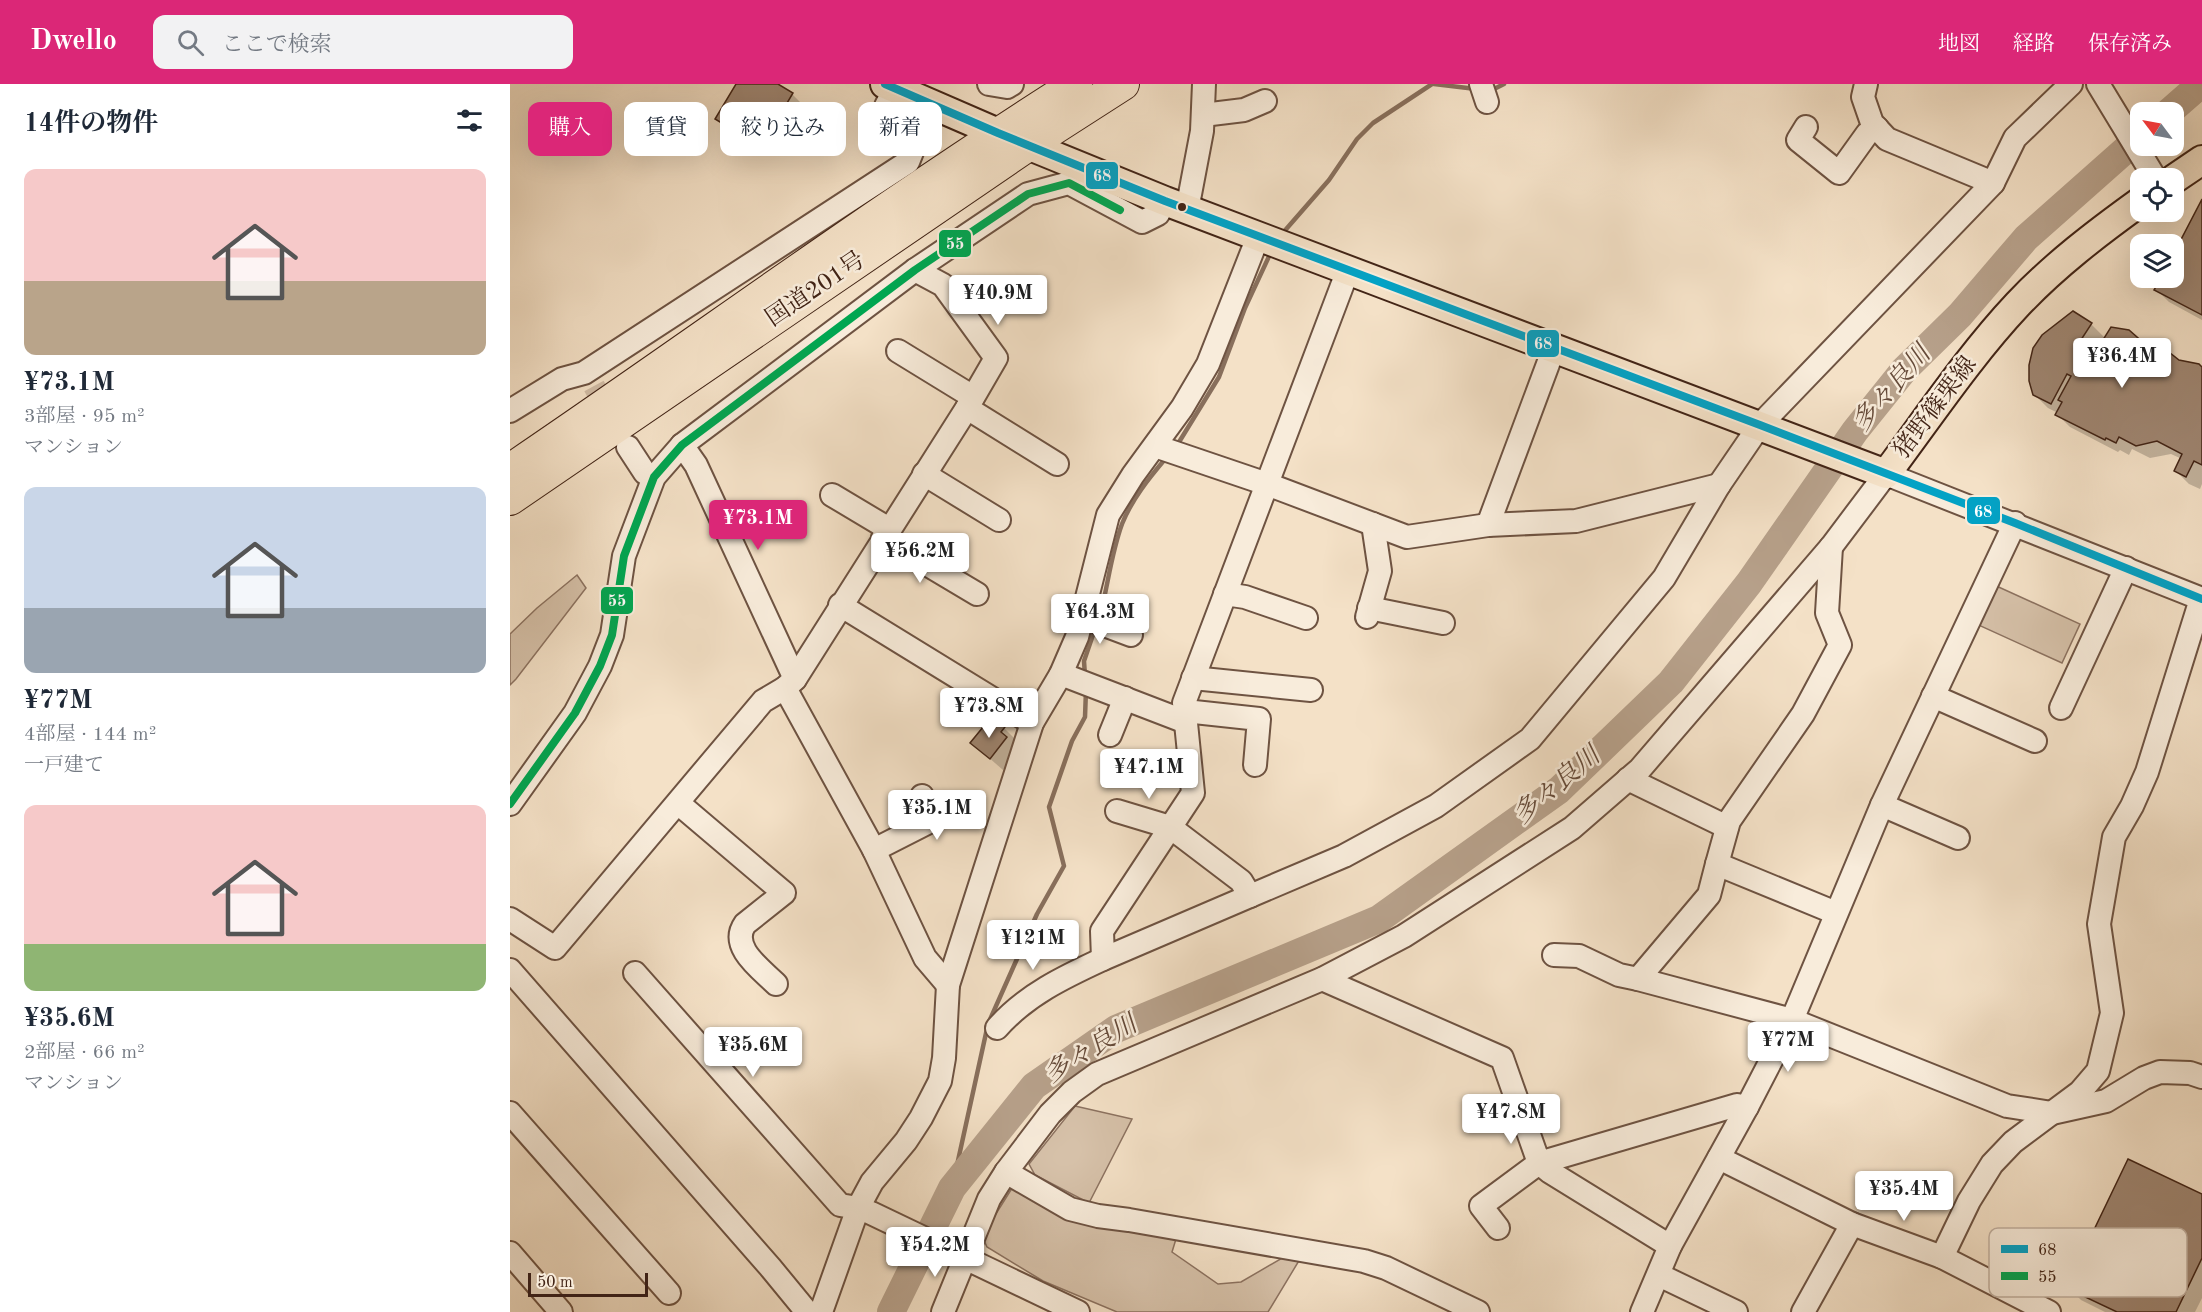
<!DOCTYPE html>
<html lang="ja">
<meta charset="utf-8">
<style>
:root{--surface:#fff;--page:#f2f2f3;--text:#1f2937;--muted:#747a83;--accent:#db2777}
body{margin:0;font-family:"Old Standard TT","Noto Serif JP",serif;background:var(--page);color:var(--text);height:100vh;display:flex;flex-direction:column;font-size:22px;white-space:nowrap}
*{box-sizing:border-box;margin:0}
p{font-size:20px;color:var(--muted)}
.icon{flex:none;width:33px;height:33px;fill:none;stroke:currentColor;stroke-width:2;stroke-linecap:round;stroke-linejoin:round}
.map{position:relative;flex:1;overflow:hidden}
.sheet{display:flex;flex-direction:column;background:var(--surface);width:510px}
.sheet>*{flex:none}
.guide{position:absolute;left:18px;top:18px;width:570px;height:54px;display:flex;gap:12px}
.needle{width:39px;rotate:302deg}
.tools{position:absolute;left:1620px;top:18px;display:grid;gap:12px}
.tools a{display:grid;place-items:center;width:54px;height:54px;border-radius:12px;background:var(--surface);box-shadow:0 6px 24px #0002;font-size:30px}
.scale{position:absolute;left:18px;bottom:15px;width:120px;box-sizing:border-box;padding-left:6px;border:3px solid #422416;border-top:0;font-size:16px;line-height:21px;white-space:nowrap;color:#422416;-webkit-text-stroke:4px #f8ecdb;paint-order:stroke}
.price{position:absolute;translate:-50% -51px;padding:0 14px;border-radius:6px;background:#fff;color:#222;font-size:20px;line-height:39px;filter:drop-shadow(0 2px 3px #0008)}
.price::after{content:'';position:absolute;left:50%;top:36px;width:18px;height:14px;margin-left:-9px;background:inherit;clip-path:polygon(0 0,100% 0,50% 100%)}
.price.on{background:var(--accent);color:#fff}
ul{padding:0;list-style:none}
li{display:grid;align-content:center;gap:12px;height:318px;padding:0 24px}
li span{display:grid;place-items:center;height:186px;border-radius:12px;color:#555}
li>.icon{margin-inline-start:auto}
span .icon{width:108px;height:108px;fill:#fffc;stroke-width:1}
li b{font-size:26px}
h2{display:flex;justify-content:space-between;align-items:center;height:72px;padding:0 24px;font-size:26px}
.pill{padding:0 21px;border-radius:12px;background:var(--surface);box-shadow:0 6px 24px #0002;font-size:21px;line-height:54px}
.pill.on{background:var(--accent);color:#fff}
header{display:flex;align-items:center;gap:36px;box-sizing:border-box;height:84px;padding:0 30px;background:var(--accent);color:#fff}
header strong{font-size:28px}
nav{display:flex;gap:33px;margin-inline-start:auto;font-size:21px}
.search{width:420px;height:54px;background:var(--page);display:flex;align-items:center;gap:15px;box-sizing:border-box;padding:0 21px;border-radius:12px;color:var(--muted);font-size:22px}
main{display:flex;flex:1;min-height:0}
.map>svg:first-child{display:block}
.green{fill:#d6c1a9;stroke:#8c7260;stroke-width:1.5}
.shadow{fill:#0003}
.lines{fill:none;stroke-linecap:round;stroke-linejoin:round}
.stream{stroke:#886f5c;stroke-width:4.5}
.river{stroke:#b7a18b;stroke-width:28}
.building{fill:#9f8672;stroke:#422416;stroke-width:1.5}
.minor-tunnel{stroke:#d0bba4;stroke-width:22;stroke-dasharray:22 11;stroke-linecap:butt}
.minor-casing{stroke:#6e5342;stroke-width:26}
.major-casing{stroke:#422416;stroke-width:32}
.highway-casing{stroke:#422416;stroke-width:34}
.minor{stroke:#f8ecdb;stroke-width:22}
.major{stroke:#f4e1c7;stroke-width:28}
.highway{stroke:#f4e1c7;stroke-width:32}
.bus-1-casing{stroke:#f8ecdb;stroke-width:12}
.bus-2-casing{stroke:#f8ecdb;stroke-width:12}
.bus-1{stroke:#03a2c5;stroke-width:8}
.bus-2{stroke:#00a651;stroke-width:8}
.bus-dot{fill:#422416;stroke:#f8ecdb;stroke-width:2}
.labels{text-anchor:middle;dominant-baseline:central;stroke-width:5;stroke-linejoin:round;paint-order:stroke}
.street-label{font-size:24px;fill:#422416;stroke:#f8ecdb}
.water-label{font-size:26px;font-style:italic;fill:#654a39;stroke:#f8ecdb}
.key{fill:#f8ecdb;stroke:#c1b0a0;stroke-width:1.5}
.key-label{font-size:16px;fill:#422416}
.line-badge{stroke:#f8ecdb;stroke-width:2}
.badge-label{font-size:16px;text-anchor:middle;font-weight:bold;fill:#fff}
</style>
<header>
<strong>Dwello</strong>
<div class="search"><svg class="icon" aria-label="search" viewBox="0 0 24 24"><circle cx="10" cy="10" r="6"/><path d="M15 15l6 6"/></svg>ここで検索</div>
<nav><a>地図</a><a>経路</a><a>保存済み</a></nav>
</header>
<main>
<section class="sheet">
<h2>14件の物件<svg class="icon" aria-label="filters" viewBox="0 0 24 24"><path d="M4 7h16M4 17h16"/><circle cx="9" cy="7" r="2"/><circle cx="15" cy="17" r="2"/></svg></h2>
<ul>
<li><span style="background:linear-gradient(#f6c9c9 60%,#b9a48a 0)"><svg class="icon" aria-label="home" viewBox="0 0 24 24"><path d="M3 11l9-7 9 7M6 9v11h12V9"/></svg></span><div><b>¥73.1M</b><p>3部屋 · 95 m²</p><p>マンション</p></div></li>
<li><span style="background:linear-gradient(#c9d6e8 65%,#9aa5b1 0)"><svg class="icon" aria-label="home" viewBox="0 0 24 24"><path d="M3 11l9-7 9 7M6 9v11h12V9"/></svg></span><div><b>¥77M</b><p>4部屋 · 144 m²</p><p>一戸建て</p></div></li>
<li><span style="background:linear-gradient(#f6c9c9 75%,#8fb573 0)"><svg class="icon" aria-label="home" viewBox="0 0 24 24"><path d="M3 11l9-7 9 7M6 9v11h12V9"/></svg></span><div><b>¥35.6M</b><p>2部屋 · 66 m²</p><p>マンション</p></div></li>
</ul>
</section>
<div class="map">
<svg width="1692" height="1228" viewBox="0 0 1692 1228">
<rect width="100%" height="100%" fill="#f4e1c7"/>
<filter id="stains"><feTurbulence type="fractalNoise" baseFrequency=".00333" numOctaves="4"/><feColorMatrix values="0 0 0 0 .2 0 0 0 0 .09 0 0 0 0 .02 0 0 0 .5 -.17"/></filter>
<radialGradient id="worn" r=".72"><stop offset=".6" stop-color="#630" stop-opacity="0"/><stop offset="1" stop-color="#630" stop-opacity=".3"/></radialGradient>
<g class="green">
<polygon points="67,491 76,504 6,595 0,601 0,550 27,524"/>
<polygon points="1482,500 1570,540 1552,579 1464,539"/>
<polygon points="565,1022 622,1035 579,1119 525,1091 519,1080"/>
<polygon points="504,1101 666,1155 662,1168 708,1200 731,1198 779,1170 790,1175 758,1228 607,1228 533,1197 477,1163 472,1152"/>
</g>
<g class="shadow">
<polygon points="228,0 265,0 282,10 292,20 261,71 216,44 207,35"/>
<polygon points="1692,119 1692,236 1659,218 1646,205 1652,194 1664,194 1664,172"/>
<polygon points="1581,240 1596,255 1634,262 1668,278 1692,285 1692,400 1690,405 1679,400 1666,387 1672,375 1661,370 1640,374 1622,365 1619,371 1610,366 1608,368 1560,343 1547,330 1548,329 1538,324 1524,310"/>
<polygon points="494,644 507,657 509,667 493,686 462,659"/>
<polygon points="1692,1112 1692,1214 1685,1228 1595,1228 1571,1216 1558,1203"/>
</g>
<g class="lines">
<g class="stream">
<polyline points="924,0 966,5"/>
<polyline points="980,5 986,4 994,0"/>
<polyline points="771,151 819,96 847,55 863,39 922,0"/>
<polyline points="666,363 709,293 735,224 762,166"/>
<path d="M 590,532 C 598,501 601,470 612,440 C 622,415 639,394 656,374"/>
<polyline points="575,592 574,577 585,545"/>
<polyline points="442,1104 478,940 527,830 554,782 539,723 562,657 575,633 576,606"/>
</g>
<g class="river">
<polyline points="1659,28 1691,0"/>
<polyline points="381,1228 442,1104 524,1002 606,945 869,835 1049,706 1161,598 1239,499 1345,347 1394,286 1450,231 1516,154 1630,53"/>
</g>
</g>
<g class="building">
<polygon points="226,0 268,0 283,9 251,63 205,35"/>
<polygon points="1692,115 1692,231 1644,206 1651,194 1664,194 1664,169"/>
<polygon points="1563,227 1582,239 1565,265 1581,275 1601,243 1619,246 1635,260 1655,265 1669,276 1689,280 1692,283 1692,381 1684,377 1676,393 1664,387 1672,370 1647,357 1626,362 1609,353 1606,359 1596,354 1595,356 1545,331 1552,318 1548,316 1561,292 1557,290 1541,320 1523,311 1519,297 1519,281 1523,264 1532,251"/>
<polygon points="478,637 484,641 487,637 495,643 491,648 497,653 480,675 460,659"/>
<polygon points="1618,1075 1692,1110 1692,1174 1666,1228 1607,1228 1556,1204"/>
</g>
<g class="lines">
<polyline class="minor-tunnel" points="84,302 101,333"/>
<defs>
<g id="minor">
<polyline points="479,0 497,3 502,0"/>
<polyline points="971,0 977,18"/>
<polyline points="1356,0 1353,13 1362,39 1377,55 1483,99"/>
<polyline points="1588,0 1645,94"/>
<polyline points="693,31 734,26 755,17"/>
<polyline points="1296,43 1288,56 1329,89 1357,50 1367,44"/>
<polyline points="677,126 692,47 694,0"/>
<polyline points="1044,264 978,441 1066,437 1209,401"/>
<polyline points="388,267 463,313"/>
<polyline points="457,324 547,380"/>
<polyline points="0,327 52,295 74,289 398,78 402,68 404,56 381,32 376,22 385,4"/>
<polyline points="172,361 186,381 285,595"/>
<polyline points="645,362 757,400 897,453 978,441"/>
<polyline points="118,363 135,389 144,393"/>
<polyline points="414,390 489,436"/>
<polyline points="322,411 379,445"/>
<polyline points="373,454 467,510"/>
<polyline points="1321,463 1317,529 1330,561 1293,630 1219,737 1207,780 1326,829"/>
<polyline points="715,510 735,513 796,534"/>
<polyline points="330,521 522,639"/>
<polyline points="859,524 933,539"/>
<polyline points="573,533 621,551"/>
<polyline points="857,533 870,487 863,440"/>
<polyline points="551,590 676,638"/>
<polyline points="683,594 801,606"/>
<polyline points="275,604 364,766 415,874 438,901"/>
<polyline points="1423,612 1525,657"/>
<polyline points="1551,624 1616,484"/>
<polyline points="675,627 749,635 745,681"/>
<polyline points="600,651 615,614"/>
<polyline points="1118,695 1217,743"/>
<path d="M 168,719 L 274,809 L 235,840 C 219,863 251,885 266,900"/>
<polyline points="0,720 65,629 90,582 102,551 114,472 144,393 172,361 405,186 518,110 559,99 632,138 648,130 655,117"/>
<polyline points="1372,721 1448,754"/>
<polyline points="607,727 660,743 731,797 740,812 593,875 592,847 683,709 674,619 838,186"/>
<polyline points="364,766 421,737 412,712"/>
<polyline points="1207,780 1199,811 1128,895 1282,936 1497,1022 1542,1029 1596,1017 1634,994 1650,988 1680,989 1692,993"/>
<polyline points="740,812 834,772 926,722 1020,655 1154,494 1209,401 1250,341 1483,99 1505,54 1561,0"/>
<polyline points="0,835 45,864 253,617 275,604 285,595 457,324 486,274 433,201 405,186"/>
<polyline points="1044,871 1069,872 1109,891 1128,895"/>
<polyline points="0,886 260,1183 297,1228"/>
<polyline points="125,889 330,1121 348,1124 361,1129 568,1228"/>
<polyline points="812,895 992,974 1029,1079 1227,1021 1237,1023"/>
<path d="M 487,944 C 516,911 554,893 593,875"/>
<polyline points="0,1029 159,1209"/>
<polyline points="1209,1074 1342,1140 1293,1228"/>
<polyline points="496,1088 560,1125 588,1132 619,1136 854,1177 876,1184 968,1228"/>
<polyline points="1342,1140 1432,1173 1539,1228"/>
<polyline points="988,1144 971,1122 1029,1079 1040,1088 1160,1162"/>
<polyline points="0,1169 51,1228"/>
<polyline points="1432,1173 1459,1117 1482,1080 1503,1058 1570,1008 1588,987 1602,929 1589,840 1604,753 1622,722 1637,688 1691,515"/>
<polyline points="1149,1191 1226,1228"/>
<polyline points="311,1228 348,1124 362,1098 396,1057 411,1034 430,997 434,974 438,901 522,639 551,590 567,553 598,431 623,391 672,324 698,280 748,153"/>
<polyline points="433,1228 479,1115 496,1088 540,1030 562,1008 587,990 812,895 894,852 1062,744 1130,685 1321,463 1376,390 1692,515"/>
<polyline points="1132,1228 1160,1162 1237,1023 1282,936 1372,721 1505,439"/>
</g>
<g id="major">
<path d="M 375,0 L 488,49 L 655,117 L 1376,390 C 1418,334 1460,271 1508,220 C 1545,181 1587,149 1630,118"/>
<polyline points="1664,95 1692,76"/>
</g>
<g id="highway">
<path d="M 0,386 C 189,258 373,122 566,0"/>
<polyline points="0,415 518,61 613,0"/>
</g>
</defs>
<use href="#minor" class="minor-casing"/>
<use href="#major" class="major-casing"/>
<use href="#highway" class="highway-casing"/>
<use href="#minor" class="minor"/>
<use href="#major" class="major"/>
<use href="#highway" class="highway"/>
<defs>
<polyline id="bus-1" points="375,0 488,49 655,117 1250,341 1505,439 1692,515"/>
<polyline id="bus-2" points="0,720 65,629 90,582 102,551 114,472 144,393 172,361 405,186 518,110 559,99 610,126"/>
</defs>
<use href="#bus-1" class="bus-1-casing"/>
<use href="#bus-2" class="bus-2-casing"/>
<use href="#bus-1" class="bus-1"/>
<use href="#bus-2" class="bus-2"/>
</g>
<circle class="bus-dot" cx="672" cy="123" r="5"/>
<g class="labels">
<g class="street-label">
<text transform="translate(306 206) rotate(-34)">国道201号</text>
<text transform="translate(1426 324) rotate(-53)">猪野篠栗線</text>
</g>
<g class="water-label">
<text transform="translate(1382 305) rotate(-49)">多々良川</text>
<text transform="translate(1047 702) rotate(-40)">多々良川</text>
<text transform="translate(581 966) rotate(-32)">多々良川</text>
</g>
</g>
<rect x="1479" y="1144" width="198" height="69" rx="9" class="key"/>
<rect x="1491" y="1161" width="27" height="8" fill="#03a2c5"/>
<rect x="1491" y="1188" width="27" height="8" fill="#00a651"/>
<g class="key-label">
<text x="1528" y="1171">68</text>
<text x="1528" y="1198">55</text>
</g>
<g class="line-badge">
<rect x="575" y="77" width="34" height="29" rx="6" fill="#03a2c5"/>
<rect x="428" y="145" width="34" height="29" rx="6" fill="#00a651"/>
<rect x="1016" y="245" width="34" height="29" rx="6" fill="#03a2c5"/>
<rect x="1456" y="412" width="35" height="29" rx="6" fill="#03a2c5"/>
<rect x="90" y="502" width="34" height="29" rx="6" fill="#00a651"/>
</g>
<g class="badge-label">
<text x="592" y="97">68</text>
<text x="445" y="165">55</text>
<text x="1033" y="265">68</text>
<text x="1473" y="433">68</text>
<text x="107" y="522">55</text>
</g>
<rect width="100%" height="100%" filter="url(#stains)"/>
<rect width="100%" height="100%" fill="url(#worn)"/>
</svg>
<div class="tools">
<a><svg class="needle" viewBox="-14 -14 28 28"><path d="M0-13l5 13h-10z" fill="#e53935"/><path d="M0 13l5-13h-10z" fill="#747a83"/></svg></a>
<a><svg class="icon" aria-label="locate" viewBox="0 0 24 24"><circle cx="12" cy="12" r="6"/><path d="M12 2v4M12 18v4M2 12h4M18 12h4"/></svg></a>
<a><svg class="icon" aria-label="layers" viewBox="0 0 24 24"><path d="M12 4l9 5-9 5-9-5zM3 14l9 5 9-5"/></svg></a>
</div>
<div class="scale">50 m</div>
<b class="price" style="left:488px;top:242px">¥40.9M</b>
<b class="price" style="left:1612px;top:305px">¥36.4M</b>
<b class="price on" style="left:248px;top:467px">¥73.1M</b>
<b class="price" style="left:410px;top:500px">¥56.2M</b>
<b class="price" style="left:590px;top:561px">¥64.3M</b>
<b class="price" style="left:479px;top:655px">¥73.8M</b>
<b class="price" style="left:639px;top:716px">¥47.1M</b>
<b class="price" style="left:427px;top:757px">¥35.1M</b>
<b class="price" style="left:523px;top:887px">¥121M</b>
<b class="price" style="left:1278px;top:989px">¥77M</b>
<b class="price" style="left:243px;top:994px">¥35.6M</b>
<b class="price" style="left:1001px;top:1061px">¥47.8M</b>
<b class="price" style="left:1394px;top:1138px">¥35.4M</b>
<b class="price" style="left:425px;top:1194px">¥54.2M</b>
<div class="guide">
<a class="pill on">購入</a>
<a class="pill">賃貸</a>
<a class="pill">絞り込み</a>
<a class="pill">新着</a>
</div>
</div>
</main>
